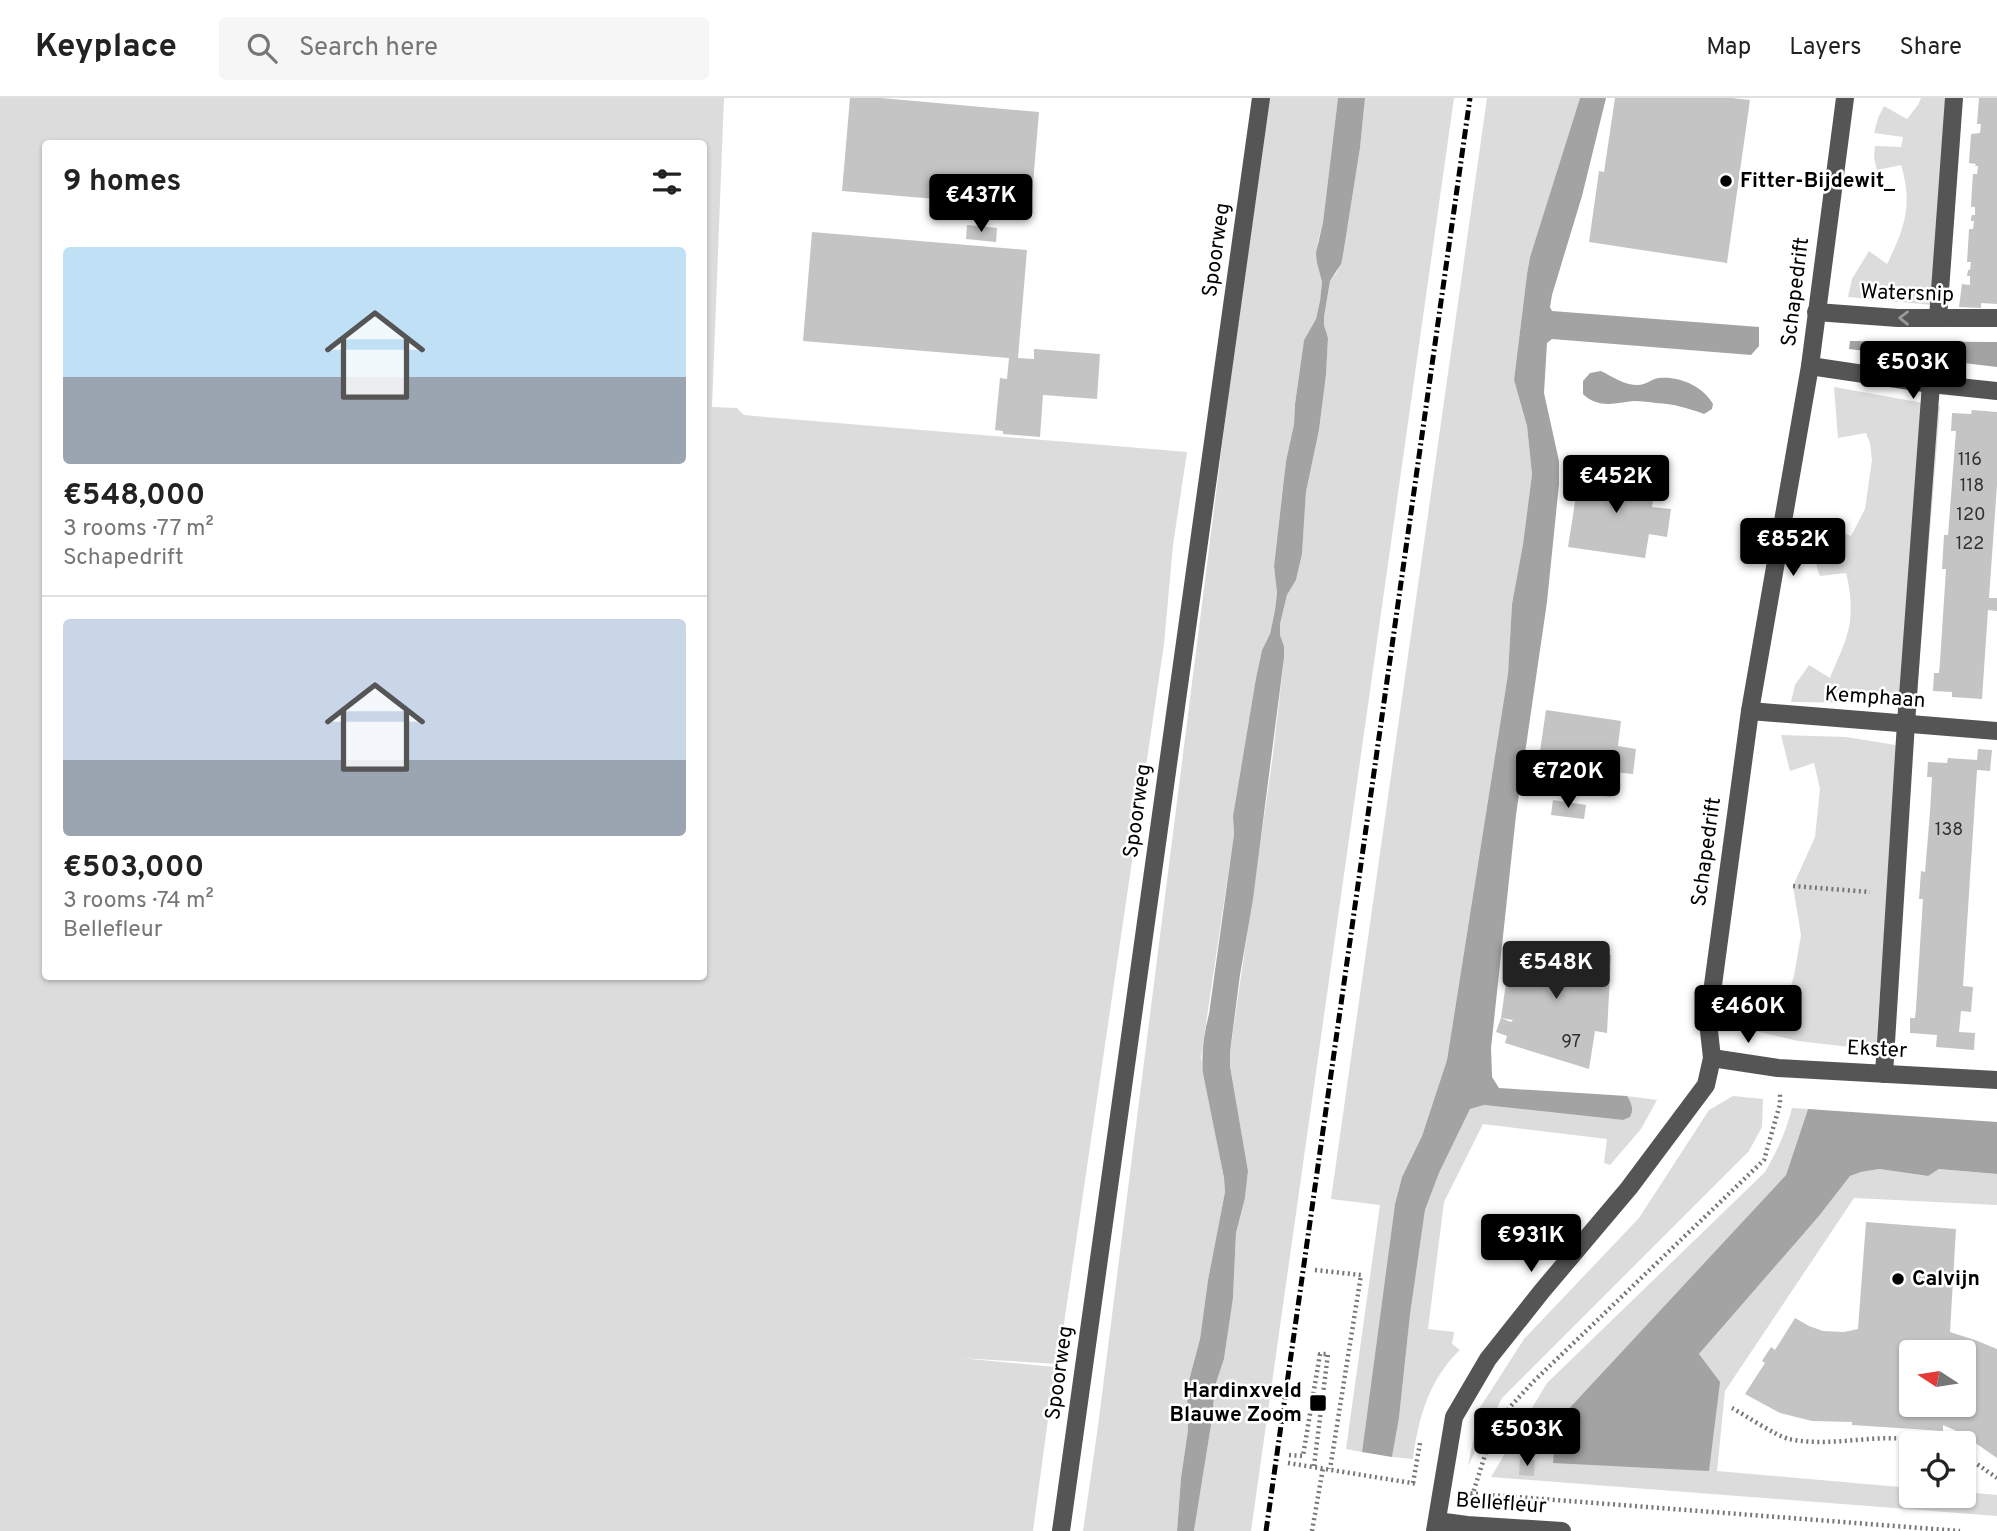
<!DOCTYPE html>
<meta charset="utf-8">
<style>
:root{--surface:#fff;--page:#f6f6f6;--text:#222;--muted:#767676;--line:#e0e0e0;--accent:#000}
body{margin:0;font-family:Overpass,sans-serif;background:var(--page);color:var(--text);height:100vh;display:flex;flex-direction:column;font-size:26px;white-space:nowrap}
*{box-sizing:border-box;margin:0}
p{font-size:23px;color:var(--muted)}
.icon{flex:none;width:38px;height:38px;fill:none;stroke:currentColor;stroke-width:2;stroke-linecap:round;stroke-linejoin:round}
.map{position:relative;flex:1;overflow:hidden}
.details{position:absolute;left:42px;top:42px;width:665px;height:840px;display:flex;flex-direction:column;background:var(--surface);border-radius:7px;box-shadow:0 2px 5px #0004}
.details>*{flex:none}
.needle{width:46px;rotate:282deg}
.fabs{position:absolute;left:1899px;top:1242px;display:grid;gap:14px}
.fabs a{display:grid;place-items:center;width:77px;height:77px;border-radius:7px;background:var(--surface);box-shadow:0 2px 5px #0004;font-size:35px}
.price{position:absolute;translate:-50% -60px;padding:0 16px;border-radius:7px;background:var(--accent);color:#fff;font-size:23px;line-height:46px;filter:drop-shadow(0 2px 4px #0008)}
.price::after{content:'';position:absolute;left:50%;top:42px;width:21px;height:16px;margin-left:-10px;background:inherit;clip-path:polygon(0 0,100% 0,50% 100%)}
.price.active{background:#222;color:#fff}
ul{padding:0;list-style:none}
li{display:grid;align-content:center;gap:14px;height:371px;padding:0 21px}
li+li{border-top:2px solid var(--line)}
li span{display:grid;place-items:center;height:217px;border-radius:7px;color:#555}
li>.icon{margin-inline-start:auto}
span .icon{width:126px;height:126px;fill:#fffc;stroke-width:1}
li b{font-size:30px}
h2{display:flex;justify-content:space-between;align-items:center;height:84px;padding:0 21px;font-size:30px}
header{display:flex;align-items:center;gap:42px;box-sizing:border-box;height:98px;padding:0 35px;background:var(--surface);border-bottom:2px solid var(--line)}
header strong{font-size:33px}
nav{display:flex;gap:38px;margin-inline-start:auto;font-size:24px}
.search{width:490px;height:63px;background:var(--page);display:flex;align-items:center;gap:18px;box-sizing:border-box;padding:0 24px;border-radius:7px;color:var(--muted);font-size:26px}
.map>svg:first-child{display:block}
.green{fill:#dcdcdc;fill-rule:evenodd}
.water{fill:#a3a3a3}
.building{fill:#c4c4c4;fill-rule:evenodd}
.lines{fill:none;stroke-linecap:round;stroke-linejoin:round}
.path{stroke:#777;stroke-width:4.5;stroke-dasharray:2 3.5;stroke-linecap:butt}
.minor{stroke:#555;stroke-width:18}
.rail{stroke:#000;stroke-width:5;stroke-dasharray:10 3.5 2 3.5;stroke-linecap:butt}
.oneway{stroke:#999}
.poi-dot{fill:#000;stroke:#fff;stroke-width:2.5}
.labels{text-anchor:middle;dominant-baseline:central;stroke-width:5;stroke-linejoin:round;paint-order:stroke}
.number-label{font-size:18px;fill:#313131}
.poi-label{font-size:21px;font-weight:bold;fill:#000;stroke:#fff;text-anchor:start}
.street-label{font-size:21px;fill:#000;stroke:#fff}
</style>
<header>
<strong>Keyplace</strong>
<div class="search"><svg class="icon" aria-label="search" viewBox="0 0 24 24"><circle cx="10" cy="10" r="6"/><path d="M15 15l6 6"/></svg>Search here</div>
<nav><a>Map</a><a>Layers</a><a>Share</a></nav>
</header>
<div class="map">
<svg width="1997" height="1433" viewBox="0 0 1997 1433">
<rect width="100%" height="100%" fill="#fff"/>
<g class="green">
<path d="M 0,0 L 724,0 L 712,309 L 737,310 L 744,317 L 754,318 L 1187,354 L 1173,447 L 1164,546 L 1058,1266 L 960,1260 L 1055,1269 L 1033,1433 L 0,1433 ZM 46,46 L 704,46 L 704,878 L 46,878 Z"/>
<polygon points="1266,0 1338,0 1323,124 1318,143 1317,165 1322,184 1320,203 1316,221 1304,242 1295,306 1294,326 1286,363 1274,467 1277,495 1275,512 1270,536 1262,552 1256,580 1233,718 1234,736 1201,960 1224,1080 1225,1094 1208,1182 1200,1241 1187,1290 1188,1332 1181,1380 1177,1433 1083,1433 1098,1328"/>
<polygon points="1365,0 1454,0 1251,1433 1194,1433 1212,1321 1215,1288 1224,1261 1233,1200 1236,1135 1245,1100 1248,1073 1230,968 1230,954 1272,664 1284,560 1284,548 1280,537 1280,526 1287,497 1296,482 1302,456 1306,394 1319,332 1326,277 1328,240 1324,227 1324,219 1330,183 1337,174 1343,157 1360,50"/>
<polygon points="1487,0 1580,0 1530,159 1527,176 1514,282 1527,328 1532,376 1523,446 1512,506 1508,576 1447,962 1422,1038 1402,1079 1395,1106 1362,1354 1346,1351 1380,1107 1331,1101"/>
<path d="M 1921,0 L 1950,0 L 1932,207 L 1848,199 L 1852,181 L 1869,153 L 1887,166 C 1905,130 1913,106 1901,67 L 1877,72 L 1874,60 L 1875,48 L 1901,49 L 1903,39 L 1874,35 L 1878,20 L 1884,8 L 1907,21 L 1918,7 Z"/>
<path d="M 1834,289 L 1940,308 L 1916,608 L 1877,605 L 1791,604 L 1795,587 L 1809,567 L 1830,580 C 1835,566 1843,552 1847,537 C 1853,519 1851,493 1846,475 L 1820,478 C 1811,459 1819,445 1827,427 L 1851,438 L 1865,411 L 1872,362 L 1870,345 L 1866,335 L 1838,340 Z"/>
<polygon points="1781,637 1846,639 1902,648 1887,795 1876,952 1798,943 1743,930 1758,899 1784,908 1794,878 1801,837 1793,788 1815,739 1820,691 1814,665 1790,673"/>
<path d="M 1627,998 L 1657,1002 L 1641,1031 L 1610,1067 L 1604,1065 L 1607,1041 L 1483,1026 L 1444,1104 L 1428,1231 L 1454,1234 L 1452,1246 L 1460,1252 C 1429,1281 1418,1321 1413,1361 L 1392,1359 L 1399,1320 L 1410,1217 L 1425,1112 L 1439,1075 L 1470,1011 L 1484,1007 L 1623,1022 L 1632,1007 Z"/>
<polygon points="1733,998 1763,1001 1762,1029 1749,1053 1502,1300 1468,1368 1479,1311 1524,1241 1639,1120 1709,1012"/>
<path d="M 1792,1010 L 1808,1011 L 1786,1077 L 1540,1343 L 1555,1344 L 1699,1256 L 1819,1118 L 1850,1078 L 1861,1074 L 1879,1071 L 1927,1078 L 1939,1071 L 1997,1076 L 1997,1107 L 1854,1100 L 1725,1293 L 1717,1373 L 1911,1390 L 1911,1398 L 1964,1398 L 1964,1394 L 1997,1397 L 1997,1418 L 1491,1379 L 1547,1285 L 1765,1074 C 1777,1053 1786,1034 1792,1010 Z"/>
</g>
<g class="water">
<path d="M 1338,0 L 1365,0 L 1360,50 L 1343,157 L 1341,166 L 1330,183 L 1324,219 L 1324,227 L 1328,240 L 1326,277 L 1319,332 L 1306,394 L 1302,456 L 1296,482 L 1287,497 L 1280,526 L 1280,537 L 1284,548 L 1284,560 L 1253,801 L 1240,877 L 1230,954 L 1230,968 L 1248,1073 L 1245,1100 L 1236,1135 L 1233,1200 L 1224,1261 L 1215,1288 L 1212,1321 L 1194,1433 L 1177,1433 L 1181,1380 L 1188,1332 L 1187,1290 L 1200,1241 L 1208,1182 L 1225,1094 L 1224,1080 L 1203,975 C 1201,954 1204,936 1209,916 L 1234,736 L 1233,718 L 1256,580 L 1262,552 L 1270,536 L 1275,512 L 1277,495 L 1274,468 L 1286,363 L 1294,326 L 1295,306 L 1304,242 L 1316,221 L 1320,203 L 1322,184 L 1317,165 L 1316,155 L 1323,124 Z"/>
<path d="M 1580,0 L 1606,0 L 1582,98 L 1552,197 L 1550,209 L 1552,213 L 1759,229 L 1759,248 L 1751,257 L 1552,241 L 1547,245 L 1544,295 L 1559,363 L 1559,386 L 1547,504 L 1516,717 L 1491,950 L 1492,979 L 1499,990 L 1627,998 C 1632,1006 1634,1010 1630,1019 L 1623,1022 L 1484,1007 L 1470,1011 L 1439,1075 L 1425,1112 L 1410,1217 L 1399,1320 L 1392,1359 L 1362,1354 L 1395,1106 L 1402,1079 L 1422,1038 L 1447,962 L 1508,576 L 1512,506 L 1523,446 L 1532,376 L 1527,328 L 1514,282 L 1527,176 L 1530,159 Z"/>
<polygon points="1850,243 1997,244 1997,269 1849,251"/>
<path d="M 1601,273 C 1613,279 1624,287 1638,287 C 1646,287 1651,281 1659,280 C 1679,278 1703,288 1713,306 L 1712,311 L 1704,316 C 1688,310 1674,306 1656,305 C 1649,304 1642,303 1634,303 C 1616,305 1598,311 1583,296 L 1583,283 L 1590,275 Z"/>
<polygon points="1808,1011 1997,1024 1997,1076 1939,1071 1928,1078 1879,1071 1861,1074 1850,1078 1819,1118 1699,1256 1720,1284 1709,1373 1553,1365 1555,1344 1539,1343 1786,1077"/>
</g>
<g class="building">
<polygon points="850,0 881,0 1039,14 1031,109 842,93"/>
<polygon points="1615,0 1732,0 1750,2 1727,165 1589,144 1599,73 1604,74"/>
<polygon points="1979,0 1997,0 1997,206 1981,205 1981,210 1959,209 1962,186 1970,187 1970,178 1967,178 1968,172 1970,172 1971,164 1967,164 1968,148 1969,131 1973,131 1974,123 1971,123 1971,120 1972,117 1975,117 1975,109 1971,109 1972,89 1973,76 1977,76 1978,68 1975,68 1976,66 1969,65 1971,36 1980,35 1981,26 1977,26"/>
<polygon points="967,127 997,130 996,144 966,141"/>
<polygon points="812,134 1027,152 1018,260 1034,261 1034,251 1100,256 1097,301 1043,297 1040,339 1003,336 1003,333 995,332 1000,280 1007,281 1009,260 803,243"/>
<polygon points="1972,312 1997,314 1997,387 1989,500 1997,500 1997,513 1988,512 1982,601 1952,599 1952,594 1933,593 1934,575 1939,575 1940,564 1946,471 1942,471 1944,437 1948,437 1956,333 1951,333 1952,315 1971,316"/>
<polygon points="1580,373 1656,385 1652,409 1671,411 1667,439 1649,436 1645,460 1568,449"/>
<polygon points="1546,612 1621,623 1618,648 1636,651 1633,676 1614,674 1611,699 1535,688"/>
<polygon points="1978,651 1992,652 1990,673 1977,672 1963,888 1973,889 1971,914 1961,913 1959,934 1975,935 1974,952 1936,949 1937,937 1910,935 1910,920 1915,920 1916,910 1923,801 1919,801 1921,773 1925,774 1930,714 1932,679 1927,679 1928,664 1947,665 1948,660 1977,662"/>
<polygon points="1553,702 1586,707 1584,721 1551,717"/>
<polygon points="1512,843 1611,857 1607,935 1595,933 1589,971 1505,945 1507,938 1496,934 1501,920 1511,924 1513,922 1501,920"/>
<path d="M 1866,1124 L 1956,1131 L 1950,1234 L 1975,1242 L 1997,1251 L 1997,1360 L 1961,1335 L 1943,1327 L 1943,1333 L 1852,1327 L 1852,1324 L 1812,1323 L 1780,1315 L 1745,1296 L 1765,1265 L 1762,1263 L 1771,1249 L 1775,1252 L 1795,1220 L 1809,1228 L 1823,1233 L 1844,1234 L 1858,1231 ZM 1911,1255 L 1964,1255 L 1964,1307 L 1911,1307 Z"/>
<polygon points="1520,1361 1535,1362 1534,1378 1519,1377"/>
</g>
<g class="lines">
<g class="path">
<polyline points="1793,788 1870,794"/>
<polyline points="1315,1172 1361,1177 1330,1371"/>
<path d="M 1732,1310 C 1745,1317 1776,1338 1789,1341 C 1836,1351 1887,1331 1933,1346"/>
<polyline points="1289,1357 1303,1358 1320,1256 1328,1256 1314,1368"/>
<polyline points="1964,1357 1997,1380"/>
<polyline points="1288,1365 1418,1386"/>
<polyline points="1413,1385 1420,1345"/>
<polyline points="1465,1395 1960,1433"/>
<polyline points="1472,1398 1486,1354 1509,1310 1534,1283 1764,1062 1780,1006 1780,996"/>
<polyline points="1312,1433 1323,1370"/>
</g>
<g class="minor">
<polyline points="1816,214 1898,220 1997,220"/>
<polyline points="1938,220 1954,0"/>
<polyline points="1810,268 1931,286 1997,293"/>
<polyline points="1750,613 1997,633"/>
<polyline points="1712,960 1778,970 1997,982"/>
<polyline points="1884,976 1906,625 1931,286"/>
<polyline points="1437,1423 1467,1427 1562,1433"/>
<polyline points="1061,1433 1261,0"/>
<polyline points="1435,1433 1454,1319 1488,1261 1542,1193 1629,1090 1706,987 1712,960 1708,924 1750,613 1810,268 1845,0"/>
</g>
<polyline class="rail" points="1266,1433 1470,0"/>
</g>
<defs><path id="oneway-chevron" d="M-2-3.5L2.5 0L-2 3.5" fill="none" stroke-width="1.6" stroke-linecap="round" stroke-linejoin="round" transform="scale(1.75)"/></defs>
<use class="oneway" href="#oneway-chevron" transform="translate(1904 220) rotate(-179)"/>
<g class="poi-dot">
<circle cx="1726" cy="83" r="7"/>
<circle cx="1898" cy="1181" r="7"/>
<rect x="1309" y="1296" width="18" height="18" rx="3.5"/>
</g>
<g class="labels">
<g class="number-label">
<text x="1970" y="362">116</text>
<text x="1972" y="388">118</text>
<text x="1971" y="417">120</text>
<text x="1970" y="446">122</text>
<text x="1949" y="732">138</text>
<text x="1571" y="944">97</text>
</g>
<g class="poi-label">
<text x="1740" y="83">Fitter-Bijdewit_</text>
<text x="1912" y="1181">Calvijn</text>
<text x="1302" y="1293" text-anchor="end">Hardinxveld<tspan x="1302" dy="24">Blauwe Zoom</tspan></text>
</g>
<g class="street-label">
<text transform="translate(1217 152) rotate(-82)">Spoorweg</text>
<text transform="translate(1796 194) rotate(-83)">Schapedrift</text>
<text transform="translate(1907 196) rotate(2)">Watersnip</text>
<text transform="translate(1875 600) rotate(4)">Kemphaan</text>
<text transform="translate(1138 713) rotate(-82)">Spoorweg</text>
<text transform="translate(1707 754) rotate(-82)">Schapedrift</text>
<text transform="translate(1877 952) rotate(3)">Ekster</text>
<text transform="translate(1060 1275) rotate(-82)">Spoorweg</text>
<text transform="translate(1501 1406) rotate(4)">Bellefleur</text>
</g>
</g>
</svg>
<div class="fabs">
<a><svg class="needle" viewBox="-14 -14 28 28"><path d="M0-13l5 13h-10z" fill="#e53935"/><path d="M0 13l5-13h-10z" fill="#767676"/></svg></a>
<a><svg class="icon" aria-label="locate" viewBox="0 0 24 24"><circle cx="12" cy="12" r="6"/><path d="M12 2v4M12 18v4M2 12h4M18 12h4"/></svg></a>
</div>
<b class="price" style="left:981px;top:136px">€437K</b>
<b class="price" style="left:1913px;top:303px">€503K</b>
<b class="price" style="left:1616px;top:417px">€452K</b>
<b class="price" style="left:1793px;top:480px">€852K</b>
<b class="price" style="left:1568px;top:712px">€720K</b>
<b class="price active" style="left:1556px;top:903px">€548K</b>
<b class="price" style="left:1748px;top:947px">€460K</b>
<b class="price" style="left:1531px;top:1176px">€931K</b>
<b class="price" style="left:1527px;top:1370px">€503K</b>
<section class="details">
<h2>9 homes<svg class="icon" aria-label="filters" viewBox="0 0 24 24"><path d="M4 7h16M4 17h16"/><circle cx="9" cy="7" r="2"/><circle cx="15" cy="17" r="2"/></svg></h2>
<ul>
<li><span style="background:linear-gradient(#bfe0f5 60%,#9aa5b1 0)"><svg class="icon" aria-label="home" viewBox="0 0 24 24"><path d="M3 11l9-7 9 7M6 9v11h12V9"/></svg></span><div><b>€548,000</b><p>3 rooms · 77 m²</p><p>Schapedrift</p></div></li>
<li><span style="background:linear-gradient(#c9d6e8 65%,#9aa5b1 0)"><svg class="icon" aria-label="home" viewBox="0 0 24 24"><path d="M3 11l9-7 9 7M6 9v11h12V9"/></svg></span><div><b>€503,000</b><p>3 rooms · 74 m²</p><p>Bellefleur</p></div></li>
</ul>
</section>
</div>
